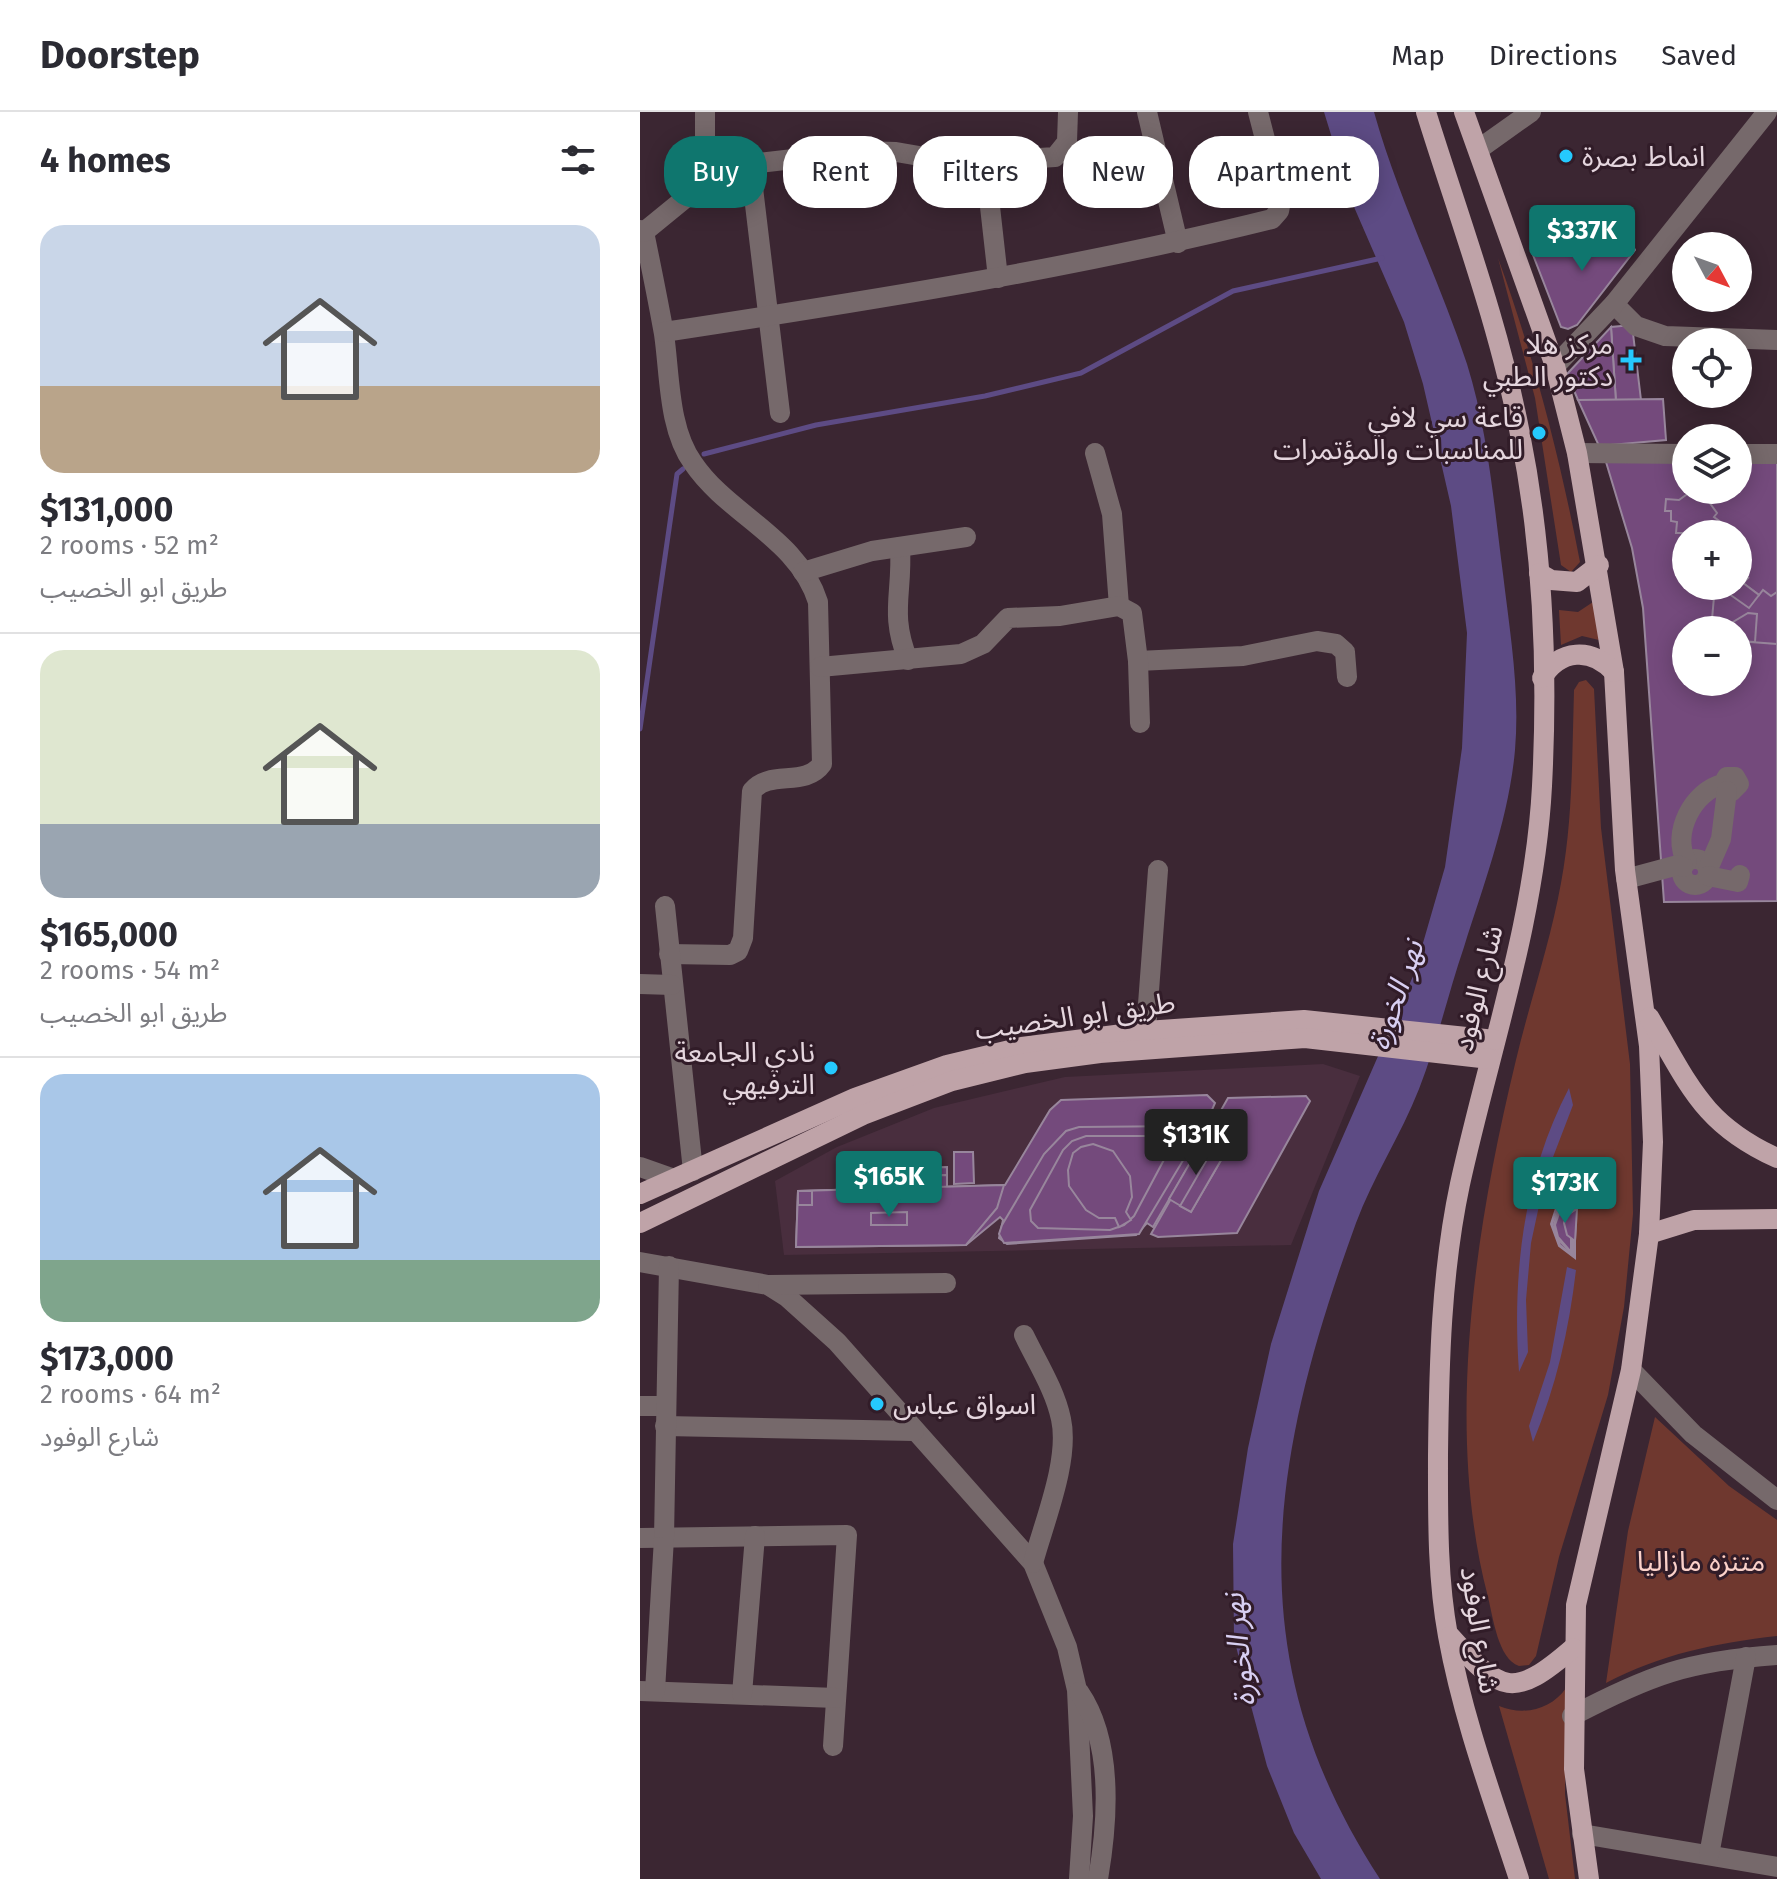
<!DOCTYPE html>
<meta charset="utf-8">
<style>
:root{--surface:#fff;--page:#f7f7f7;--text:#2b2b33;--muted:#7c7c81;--line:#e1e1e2;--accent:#0f766e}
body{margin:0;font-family:"Fira Sans","Noto Sans Arabic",sans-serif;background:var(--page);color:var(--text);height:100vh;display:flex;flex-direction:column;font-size:30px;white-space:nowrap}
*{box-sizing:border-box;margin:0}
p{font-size:26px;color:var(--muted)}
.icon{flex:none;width:44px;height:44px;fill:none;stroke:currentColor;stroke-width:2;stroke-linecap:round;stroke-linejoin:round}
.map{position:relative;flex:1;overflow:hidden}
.drawer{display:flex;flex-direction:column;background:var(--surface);width:640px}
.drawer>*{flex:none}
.hud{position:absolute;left:24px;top:24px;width:760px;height:72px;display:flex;gap:16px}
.needle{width:52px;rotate:131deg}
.fabs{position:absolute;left:1032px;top:120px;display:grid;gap:16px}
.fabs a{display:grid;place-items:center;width:80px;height:80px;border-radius:50%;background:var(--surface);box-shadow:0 4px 20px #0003;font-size:40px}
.price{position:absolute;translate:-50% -68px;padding:0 18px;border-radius:8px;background:var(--accent);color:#fff;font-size:26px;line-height:52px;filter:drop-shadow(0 2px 4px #0008)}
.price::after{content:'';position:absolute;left:50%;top:48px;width:24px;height:18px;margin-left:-12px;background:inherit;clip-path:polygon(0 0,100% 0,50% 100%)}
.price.current{background:#222;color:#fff}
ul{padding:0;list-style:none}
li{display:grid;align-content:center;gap:16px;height:424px;padding:0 40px}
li+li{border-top:2px solid var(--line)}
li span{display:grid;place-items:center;height:248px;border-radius:24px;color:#555}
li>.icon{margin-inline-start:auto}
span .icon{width:144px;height:144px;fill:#fffc;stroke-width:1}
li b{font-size:34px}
h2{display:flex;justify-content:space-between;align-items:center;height:96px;padding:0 40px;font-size:34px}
.chip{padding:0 28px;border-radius:32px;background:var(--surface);box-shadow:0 4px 20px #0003;font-size:28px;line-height:72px}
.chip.current{background:var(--accent);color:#fff}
header{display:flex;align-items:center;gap:48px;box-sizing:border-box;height:112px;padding:0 40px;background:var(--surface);border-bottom:2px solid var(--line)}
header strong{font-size:38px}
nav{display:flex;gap:44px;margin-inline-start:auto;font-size:28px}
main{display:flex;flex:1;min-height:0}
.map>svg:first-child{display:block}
.built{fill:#492e3e}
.green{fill:#6f382f}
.water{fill:#5d4b84}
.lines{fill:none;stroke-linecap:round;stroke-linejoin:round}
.stream{stroke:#5d4b84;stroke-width:5}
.building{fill:#744a7c;stroke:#98869c;stroke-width:2;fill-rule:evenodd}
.minor{stroke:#76696b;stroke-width:20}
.major{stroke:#bfa3a8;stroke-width:20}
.poi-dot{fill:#25c9fe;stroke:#311c28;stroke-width:3}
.labels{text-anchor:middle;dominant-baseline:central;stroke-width:6;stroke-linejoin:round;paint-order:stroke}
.poi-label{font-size:28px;fill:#e5d6de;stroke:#311c28;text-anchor:end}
.street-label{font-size:28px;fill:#e5d6de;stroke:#311c28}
.park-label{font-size:28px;fill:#fbd1c9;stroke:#311c28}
.water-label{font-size:30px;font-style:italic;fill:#d8cff2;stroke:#311c28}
</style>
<header>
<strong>Doorstep</strong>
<nav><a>Map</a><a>Directions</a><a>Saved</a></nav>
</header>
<main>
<section class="drawer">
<h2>4 homes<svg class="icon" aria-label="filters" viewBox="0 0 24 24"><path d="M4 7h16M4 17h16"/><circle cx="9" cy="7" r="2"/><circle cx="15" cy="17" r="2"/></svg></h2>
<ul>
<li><span style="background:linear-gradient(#c9d6e8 65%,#b9a48a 0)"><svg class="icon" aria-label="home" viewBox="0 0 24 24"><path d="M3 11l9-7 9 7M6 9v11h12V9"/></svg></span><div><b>$131,000</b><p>2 rooms · 52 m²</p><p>طريق ابو الخصيب</p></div></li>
<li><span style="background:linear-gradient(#dfe7d0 70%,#9aa5b1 0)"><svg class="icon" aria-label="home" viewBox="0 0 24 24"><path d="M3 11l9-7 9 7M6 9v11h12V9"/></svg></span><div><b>$165,000</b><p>2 rooms · 54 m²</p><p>طريق ابو الخصيب</p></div></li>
<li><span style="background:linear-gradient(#a9c7e8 75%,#7fa58c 0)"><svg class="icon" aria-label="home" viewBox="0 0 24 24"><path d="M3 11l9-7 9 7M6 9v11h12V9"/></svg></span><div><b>$173,000</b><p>2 rooms · 64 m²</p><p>شارع الوفود</p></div></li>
</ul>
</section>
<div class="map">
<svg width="1137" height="1767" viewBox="0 0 1137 1767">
<rect width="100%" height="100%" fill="#3b2632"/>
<polygon class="built" points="683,952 720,964 651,1133 144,1143 135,1069 197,1035 294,996 425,965"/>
<g class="green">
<path d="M 858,146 C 894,245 920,346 940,450 L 931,460 L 921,453 L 895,286 Z"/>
<polygon points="953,490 959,528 942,524 921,533 919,498 938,500"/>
<path d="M 946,568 L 954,577 L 961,716 L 990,952 L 993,1102 L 984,1195 L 968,1283 L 919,1445 L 896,1544 L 889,1553 L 879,1554 C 858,1547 853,1505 848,1485 C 804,1318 835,1118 875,952 C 889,892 910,832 921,771 C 933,707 932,642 934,578 L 939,570 Z"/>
<path d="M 1015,1305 L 1089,1374 L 1137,1408 L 1137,1524 C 1076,1531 1021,1542 966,1571 L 988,1419 Z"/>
<path d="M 926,1576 L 925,1682 L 935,1767 L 909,1767 L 859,1594 C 883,1604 911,1598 926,1576 Z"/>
</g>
<g class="water">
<path d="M 684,0 L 734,0 C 758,86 799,167 827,252 C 848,319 854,393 863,462 C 870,521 880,579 875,638 C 869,705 844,772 824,835 C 808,882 797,931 779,977 C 761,1023 733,1065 716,1111 C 630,1347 595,1545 740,1767 L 681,1767 L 654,1721 L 627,1654 L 607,1579 L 594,1526 L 593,1432 L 608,1336 L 631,1232 L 679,1079 L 774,862 L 805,755 L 822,636 L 827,521 L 811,394 L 783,272 L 764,210 L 711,88 Z"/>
<path d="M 929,976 L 933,993 L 905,1066 L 891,1131 L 886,1188 L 888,1240 L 879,1260 C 872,1163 883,1064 929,976 Z"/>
<path d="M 927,1155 L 936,1158 C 929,1218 916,1275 893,1330 L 889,1314 L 910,1250 Z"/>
</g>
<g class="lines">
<g class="stream">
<polyline points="64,342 176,313 345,284 441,261 593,179 742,146"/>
<polyline points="0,617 37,362 43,357"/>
</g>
</g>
<g class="building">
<polygon points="983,117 995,138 937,213 928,217 921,215 893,143"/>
<polygon points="992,213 1001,288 976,290 971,215"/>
<polygon points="971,215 976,290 938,288 927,262"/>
<polygon points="1023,287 1026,328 959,334 938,288"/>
<path d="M 1098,342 L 1137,342 L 1137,789 L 1024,790 L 1003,496 L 992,436 L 966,350 L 1046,346 L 1046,378 L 1098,378 ZM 1046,422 L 1098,422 L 1098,474 L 1046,474 ZM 1046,518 L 1098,518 L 1098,570 L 1046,570 Z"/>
<polygon points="1053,378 1067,378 1064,383 1077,401 1074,405 1082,411 1079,416 1087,422 1046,422 1046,432 1042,431 1042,421 1036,421 1037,410 1031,409 1031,399 1025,399 1026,387 1039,388"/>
<polygon points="1098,451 1103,454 1099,460 1108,466 1103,471 1119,483 1123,478 1131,484 1137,480 1137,532 1098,529 1098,518 1059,518 1066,517 1066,506 1072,507 1074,485 1067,485 1068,474 1098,474"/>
<polygon points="1099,460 1108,466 1103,471 1119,483 1109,496 1085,479 1088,474 1098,474"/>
<polygon points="1108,501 1117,502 1115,530 1098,529 1098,518 1088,518 1093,510"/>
<polygon points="567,983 575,991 565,1014 570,1017 513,1115 507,1111 496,1123 367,1132 359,1126 363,1108 360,1105 326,1133 156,1135 158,1079 365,1073 410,998 421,988"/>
<polygon points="666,984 670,989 597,1121 518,1125 511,1122 588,986"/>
<polygon points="439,1015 546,1014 554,1018 557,1025 499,1122 364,1131 359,1122 362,1113 404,1042 426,1019"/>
<polygon points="446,1024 515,1024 524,1030 527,1042 494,1104 484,1113 470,1118 398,1116 391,1109 390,1098 423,1038 432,1029"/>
<polygon points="562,1030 584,1043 551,1100 529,1087"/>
<polygon points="453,1032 473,1039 490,1064 492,1085 486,1100 491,1108 479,1115 475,1106 459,1106 446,1098 429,1074 428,1058 433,1041 441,1035"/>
<polygon points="573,1037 584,1043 551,1100 540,1094"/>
<polygon points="314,1040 333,1040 334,1071 314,1072"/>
<polygon points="307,1055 307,1063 255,1064 255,1056"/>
<polygon points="307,1063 307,1075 205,1078 205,1066"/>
<polygon points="241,1065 241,1077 207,1078 207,1066"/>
<polygon points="364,1073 357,1096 326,1133 156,1135 158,1079"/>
<polygon points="937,1078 935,1129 935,1146 919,1134 911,1112 917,1093"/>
<rect x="158" y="1079" width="14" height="14"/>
<polygon points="935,1081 935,1097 933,1144 920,1133 912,1112 919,1094"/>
<polygon points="934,1083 933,1128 932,1142 917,1126 914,1112 920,1094"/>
<polygon points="932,1086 931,1127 931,1140 918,1125 915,1113 921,1096"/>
<polygon points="937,1097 935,1129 927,1123 924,1111 927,1103"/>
<polygon points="267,1100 267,1113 231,1113 231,1101"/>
</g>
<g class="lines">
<g class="minor">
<polyline points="507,0 538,131"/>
<polyline points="839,37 891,0"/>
<polyline points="345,50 358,166"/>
<polyline points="110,51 140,301"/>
<polyline points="65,63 65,0"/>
<path d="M 0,118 L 4,120 C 11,154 18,188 24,222 C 30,263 28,316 53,351 C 88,403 158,426 178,490 L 182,652 C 165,676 130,657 112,679 L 103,826 L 98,839 L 90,843 L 29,842"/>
<polyline points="4,120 48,84 65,63 93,54 223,39 256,40 320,51 415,45 427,30 428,0"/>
<polyline points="974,192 996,214 1025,224 1137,228"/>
<path d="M 24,220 C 227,189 431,157 632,107 L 639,99 L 641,89 L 618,0"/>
<polyline points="915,254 974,192 1127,0"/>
<polyline points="455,341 472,402 479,494"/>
<polyline points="937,341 1046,342"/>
<polyline points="1098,342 1137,342"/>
<path d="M 260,435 C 263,481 249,501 268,548"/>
<polyline points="163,460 232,439 326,425"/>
<polyline points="498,549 603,544 677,529 696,532 705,540 707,565"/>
<polyline points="180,555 321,542 343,532 368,506 420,504 479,494 492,501 498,549 500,611"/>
<circle cx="1055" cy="760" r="13"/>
<path d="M 1047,750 C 1030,722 1054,678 1083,672 L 1087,665 L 1095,665 L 1099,672 L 1091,680 L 1083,672"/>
<polyline points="1068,757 1081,727 1087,679"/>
<polyline points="1068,764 1098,770 1100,763"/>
<polyline points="986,767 1038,753 1043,755"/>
<polyline points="25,794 53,1059"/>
<polyline points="0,872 32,873"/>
<polyline points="506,919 518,758"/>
<polyline points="0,1055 34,1067"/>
<polyline points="0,1150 128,1173 147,1185 197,1230 393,1451 427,1535 437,1578 443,1704 439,1767"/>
<polyline points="128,1173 306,1171"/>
<path d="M 384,1223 C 397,1250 415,1278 421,1307 C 430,1348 404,1410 393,1451"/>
<polyline points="991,1258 1053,1322 1137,1388"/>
<polyline points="0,1294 25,1294"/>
<polyline points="25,1314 274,1319"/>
<polyline points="0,1426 207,1423 193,1634"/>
<polyline points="0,1579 196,1586"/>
<polyline points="15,1579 24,1426 29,1154"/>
<path d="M 439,1580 C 474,1631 468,1709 458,1767"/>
<polyline points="102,1582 115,1424"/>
<path d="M 932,1604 C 1010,1563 1048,1549 1137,1543"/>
<polyline points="942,1722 1137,1755"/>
<polyline points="1069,1743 1106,1545"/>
</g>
<g class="major">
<path d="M 786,0 C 819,106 859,212 880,322 C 903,436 908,558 902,674 C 895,810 849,940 820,1072 C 801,1161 799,1253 798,1343 C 798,1403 797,1464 808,1524 C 823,1607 853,1687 879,1767"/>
<polyline points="824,0 915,254 937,341 974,560 985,758 1009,934 1013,1030 1009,1122 991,1258 936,1493 934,1657 949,1767"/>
<polyline points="899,461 911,468 937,470 959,453"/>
<path d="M 902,566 C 920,537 951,535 974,560"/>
<path d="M 1009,905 C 1049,972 1062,1012 1137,1046"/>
<polyline points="0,1082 215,986 307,953 382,935 506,919 664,908 855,928"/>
<polyline points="0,1111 223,1003 312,969 385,951 460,941 665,926 850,947"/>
<polyline points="1009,1122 1054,1108 1137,1107"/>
<path d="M 810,1524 C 861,1581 873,1588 933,1536"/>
</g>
</g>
<g class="poi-dot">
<circle cx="926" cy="44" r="8"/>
<path d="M987 236h8v8h8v8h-8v8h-8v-8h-8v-8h8z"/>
<circle cx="899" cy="321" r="8"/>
<circle cx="191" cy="956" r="8"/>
<circle cx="237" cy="1292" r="8"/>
</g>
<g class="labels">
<g class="poi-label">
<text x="942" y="44" text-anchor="start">انماط بصرة</text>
<text x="973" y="232">مركز هلا<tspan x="973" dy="32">دكتور الطبي</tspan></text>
<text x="883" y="305">قاعة سي لافي<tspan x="883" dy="32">للمناسبات والمؤتمرات</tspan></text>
<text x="175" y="940">نادي الجامعة<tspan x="175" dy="32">الترفيهي</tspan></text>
<text x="253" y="1292" text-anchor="start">اسواق عباس</text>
</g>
<g class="street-label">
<text transform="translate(838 876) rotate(-76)">شارع الوفود</text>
<text transform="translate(435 904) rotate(-8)">طريق ابو الخصيب</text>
<text transform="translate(840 1518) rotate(81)">شارع الوفود</text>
</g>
<g class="park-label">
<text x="1061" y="1449">متنزه مازاليا</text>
</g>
<g class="water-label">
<text transform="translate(756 883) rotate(-71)">نهر الخورة</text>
<text transform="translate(599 1538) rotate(-96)">نهر الخورة</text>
</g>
</g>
</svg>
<div class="fabs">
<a><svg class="needle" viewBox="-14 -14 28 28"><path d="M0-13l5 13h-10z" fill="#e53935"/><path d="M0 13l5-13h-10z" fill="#7c7c81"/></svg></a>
<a><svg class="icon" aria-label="locate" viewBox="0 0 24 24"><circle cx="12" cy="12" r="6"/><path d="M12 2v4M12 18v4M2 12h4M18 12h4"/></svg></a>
<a><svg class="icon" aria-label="layers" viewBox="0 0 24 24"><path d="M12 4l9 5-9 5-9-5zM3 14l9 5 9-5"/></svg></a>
<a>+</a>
<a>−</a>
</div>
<b class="price" style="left:942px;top:161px">$337K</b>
<b class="price current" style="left:556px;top:1065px">$131K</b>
<b class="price" style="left:249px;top:1107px">$165K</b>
<b class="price" style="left:925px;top:1113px">$173K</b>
<div class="hud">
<a class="chip current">Buy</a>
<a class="chip">Rent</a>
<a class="chip">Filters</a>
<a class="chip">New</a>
<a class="chip">Apartment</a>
</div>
</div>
</main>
